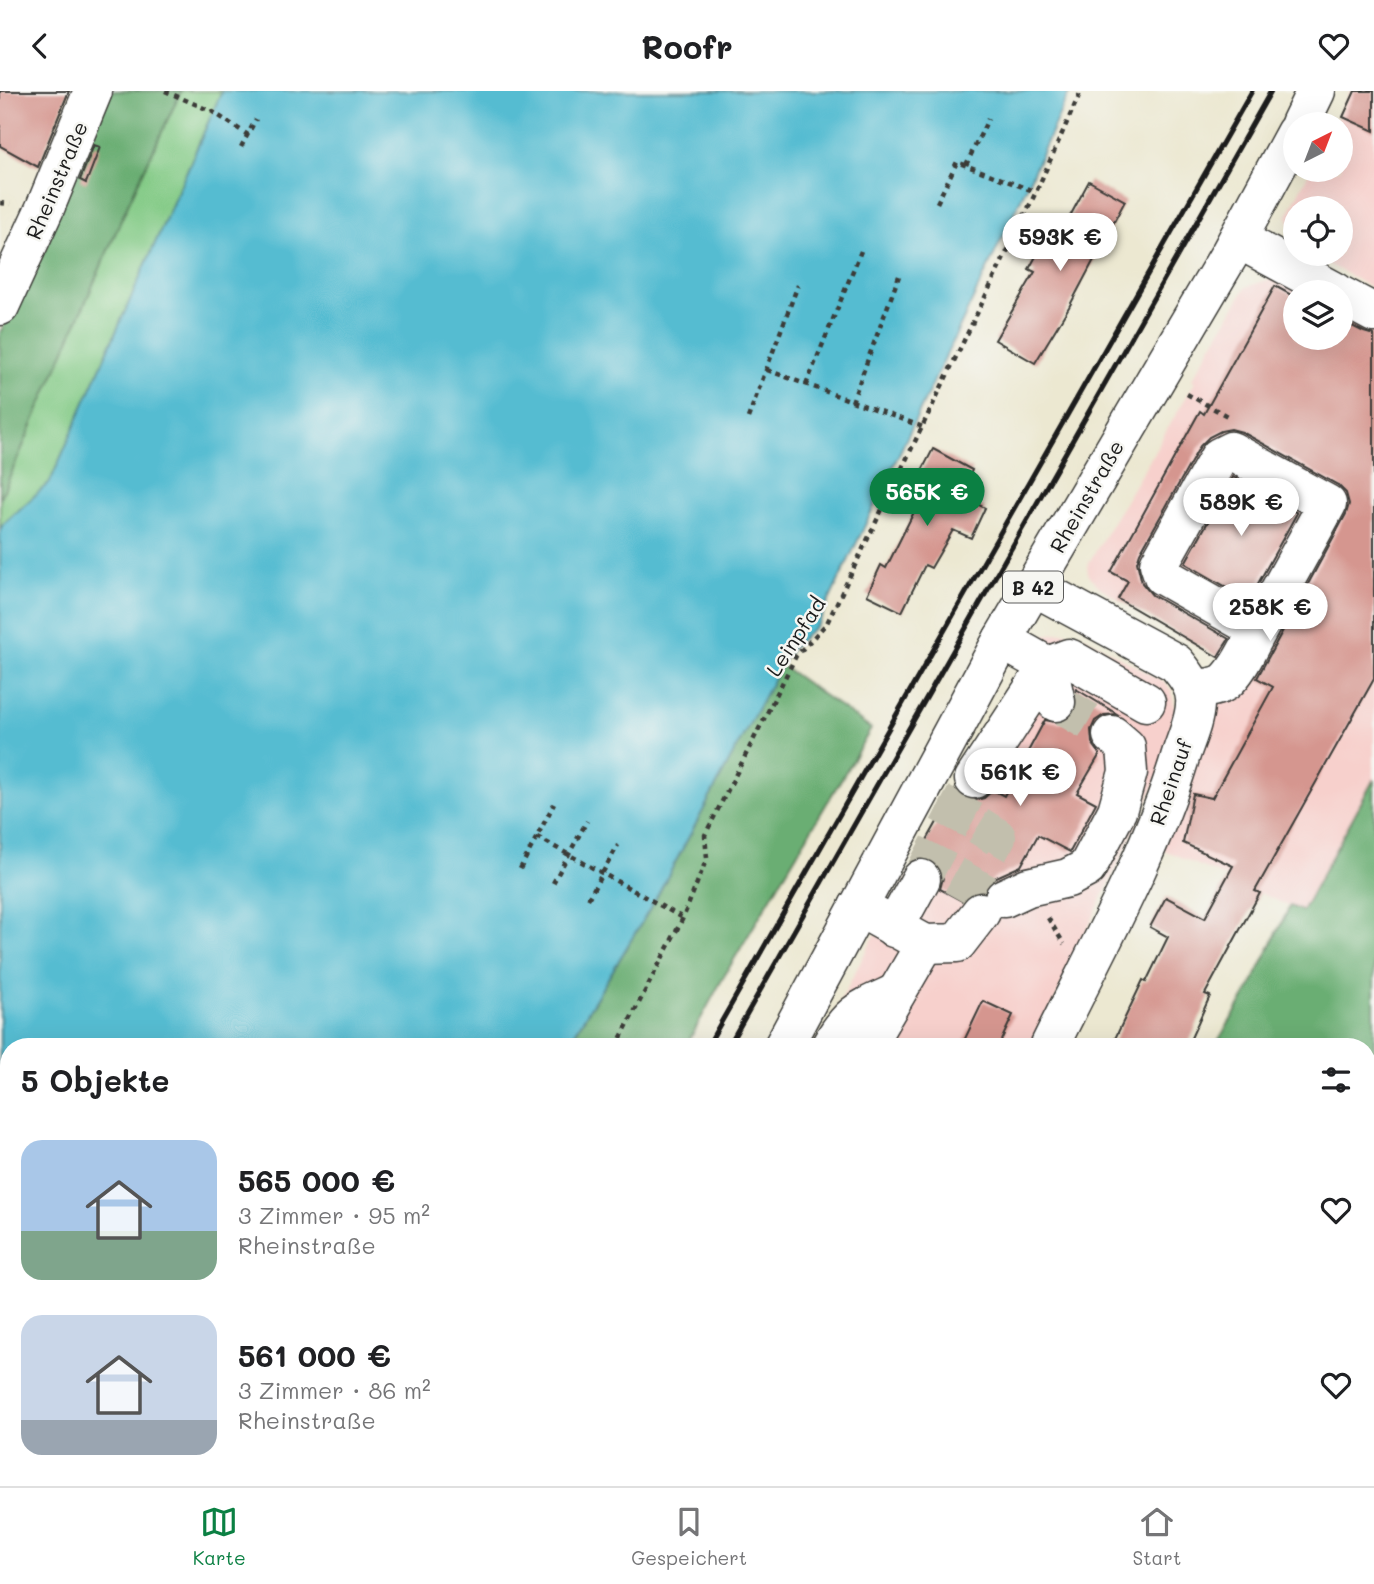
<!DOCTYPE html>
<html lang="de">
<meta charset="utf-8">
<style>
:root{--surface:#fff;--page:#f2f2f2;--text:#202124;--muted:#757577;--line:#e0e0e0;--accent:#0b8043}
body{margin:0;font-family:Mali,sans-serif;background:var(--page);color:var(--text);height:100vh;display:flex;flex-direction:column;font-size:26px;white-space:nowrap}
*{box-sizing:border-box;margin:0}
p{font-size:23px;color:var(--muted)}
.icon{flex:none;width:38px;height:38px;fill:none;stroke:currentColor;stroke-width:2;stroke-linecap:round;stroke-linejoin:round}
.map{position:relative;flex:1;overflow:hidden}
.side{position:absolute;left:0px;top:947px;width:1376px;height:450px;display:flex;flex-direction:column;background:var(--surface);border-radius:28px 28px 0 0;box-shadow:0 7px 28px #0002}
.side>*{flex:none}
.needle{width:46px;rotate:42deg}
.tools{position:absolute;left:1283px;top:21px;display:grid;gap:14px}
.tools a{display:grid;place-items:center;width:70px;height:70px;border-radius:50%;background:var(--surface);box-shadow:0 7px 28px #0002;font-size:35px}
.price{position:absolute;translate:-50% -60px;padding:0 16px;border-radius:24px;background:#fff;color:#222;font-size:23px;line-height:46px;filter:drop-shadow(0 2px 4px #0008)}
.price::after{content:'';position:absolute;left:50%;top:42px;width:21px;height:16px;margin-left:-10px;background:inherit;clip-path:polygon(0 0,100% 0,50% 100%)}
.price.selected{background:var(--accent);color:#fff}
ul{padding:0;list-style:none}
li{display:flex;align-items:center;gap:21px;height:175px;padding:0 21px}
li span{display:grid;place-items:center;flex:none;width:196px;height:140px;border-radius:21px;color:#555}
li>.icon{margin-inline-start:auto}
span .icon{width:84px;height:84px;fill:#fffc;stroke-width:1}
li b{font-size:30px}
h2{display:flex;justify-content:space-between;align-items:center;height:84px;padding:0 21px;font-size:30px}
header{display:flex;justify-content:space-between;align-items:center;height:91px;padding:0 21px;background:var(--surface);font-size:32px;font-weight:800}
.menu{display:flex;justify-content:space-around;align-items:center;height:98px;border-top:2px solid var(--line);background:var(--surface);font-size:19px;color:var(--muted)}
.menu a{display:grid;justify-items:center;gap:4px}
.menu .selected{color:var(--accent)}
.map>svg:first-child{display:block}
.built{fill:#f7d0cc}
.green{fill:#83ca86;stroke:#507351;stroke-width:2}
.forest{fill:#6aae73;stroke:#436548;stroke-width:2}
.water{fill:#54bcd1;stroke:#386c76;stroke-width:2}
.building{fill:#d5968f}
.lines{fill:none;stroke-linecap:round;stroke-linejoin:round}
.minor-tunnel{stroke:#c2bfad;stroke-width:38;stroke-dasharray:38 19;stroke-linecap:butt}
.minor-casing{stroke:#3b3b37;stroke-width:41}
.major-casing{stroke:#3b3b37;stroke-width:41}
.path{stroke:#3b3b37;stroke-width:4.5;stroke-dasharray:5 5;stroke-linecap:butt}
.minor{stroke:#fff;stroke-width:38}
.major{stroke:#fff;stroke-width:38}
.rail{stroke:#1c1c1c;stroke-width:5}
.labels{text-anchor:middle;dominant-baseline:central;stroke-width:5;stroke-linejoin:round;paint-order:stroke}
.shield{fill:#f6f6f2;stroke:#5d5d5c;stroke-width:2}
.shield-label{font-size:19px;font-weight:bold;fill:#1c1c1c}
.street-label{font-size:21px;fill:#1c1c1c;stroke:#f6f6f2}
</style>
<header><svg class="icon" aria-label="back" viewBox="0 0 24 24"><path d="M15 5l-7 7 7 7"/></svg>Roofr<svg class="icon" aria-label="heart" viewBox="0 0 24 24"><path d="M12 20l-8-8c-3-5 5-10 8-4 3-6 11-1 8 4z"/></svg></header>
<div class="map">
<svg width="1374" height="1395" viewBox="0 0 1374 1395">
<rect width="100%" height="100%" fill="#f6f6f2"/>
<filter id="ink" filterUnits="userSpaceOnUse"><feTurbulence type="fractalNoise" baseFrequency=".0143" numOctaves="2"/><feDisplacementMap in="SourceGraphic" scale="14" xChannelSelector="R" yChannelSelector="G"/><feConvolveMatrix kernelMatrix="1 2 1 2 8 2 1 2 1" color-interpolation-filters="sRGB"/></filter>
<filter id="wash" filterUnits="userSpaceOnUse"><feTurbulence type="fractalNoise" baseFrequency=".00686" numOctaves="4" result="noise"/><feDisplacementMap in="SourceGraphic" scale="28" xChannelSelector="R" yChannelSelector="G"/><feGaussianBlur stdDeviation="1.57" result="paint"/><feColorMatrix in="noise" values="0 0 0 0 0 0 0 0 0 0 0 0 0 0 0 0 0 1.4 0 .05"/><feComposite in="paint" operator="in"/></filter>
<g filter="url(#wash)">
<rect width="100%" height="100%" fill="#ece8d1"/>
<g class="built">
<polygon points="1350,0 1374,0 1374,198 1310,163 1340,163 1340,117 1295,117 1295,152 1287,125 1310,79 1340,79 1340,33 1334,33"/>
<polygon points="1277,186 1304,201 1295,201 1295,247 1340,247 1341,221 1374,240 1374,688 1302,821 1160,757 1200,636 1219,566 1118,508 1097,494 1088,482 1087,475 1195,291 1192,288 1246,196"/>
<polygon points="1064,541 1085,546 1165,592 1172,600 1175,621 1162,679 1033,955 817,956 865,862 1014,592 1044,544"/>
</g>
<g class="green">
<polygon points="181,0 222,0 50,392 0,436 0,408 128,113"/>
<polygon points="1075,1388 1147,1388 1142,1395 1090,1395"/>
</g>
<g class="forest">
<polygon points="105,0 181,0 128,113 0,408 0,242 38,159"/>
<polygon points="781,574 871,638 723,887 686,955 567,956 654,811"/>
<polygon points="1374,688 1374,1073 1367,1091 1367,956 1215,955 1249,899 1290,815 1302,820"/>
<polygon points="296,1388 468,1388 465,1395 291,1395"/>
<polygon points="1147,1388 1304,1388 1317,1395 1142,1395"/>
</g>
<polygon class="water" points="222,0 1070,0 1026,97 818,533 792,557 781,574 654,811 567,955 9,956 9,1388 296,1388 291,1395 0,1395 0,439 3,433 50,391"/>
<g id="blocks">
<g class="building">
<polygon points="0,0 69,0 38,76 0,55"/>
<polygon points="1355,0 1374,0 1374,40 1343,26"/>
<polygon points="94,54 100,56 86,92 80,89"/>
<polygon points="1089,90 1125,110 1069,216 1035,272 995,249 1035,181 1029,178 1045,149 1055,153"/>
<polygon points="1275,195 1295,206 1295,247 1340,247 1340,229 1364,241 1374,244 1374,588 1255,800 1260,802 1205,903 1210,905 1187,956 1111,956 1143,889 1146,891 1168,846 1150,836 1166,806 1205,827 1233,775 1183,752 1193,703 1212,707 1273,596 1257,587 1346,423 1349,413 1346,402 1338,394 1242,341 1231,338 1221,340 1209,346 1200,355 1140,462 1137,471 1142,492 1152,504 1229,548 1220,562 1218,566 1118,508 1128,490 1111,481 1200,320 1204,323"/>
<polygon points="933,358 972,379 961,405 985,417 971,447 953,439 931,477 925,474 902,521 867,504 881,474 886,477 914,421 903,416"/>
<polygon points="1233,386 1297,422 1249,509 1185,472"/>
<polygon points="1076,598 1117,623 1104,624 1095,630 1091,639 1092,652 1100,663 1077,702 1096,712 1070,761 1038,744 1021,775 994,787 984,799 972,801 962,810 940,798 943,787 939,776 931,769 917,767 955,699 963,707 972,710 984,707 993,699 1004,705 1045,629 1060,632 1071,627 1077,617"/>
<polygon points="983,910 1013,924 998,956 961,956"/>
</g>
</g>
</g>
<g filter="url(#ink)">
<use href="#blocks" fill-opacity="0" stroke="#3b3b37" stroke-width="2"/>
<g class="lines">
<g class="minor-tunnel">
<polyline points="1056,611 1112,644"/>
<polyline points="921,788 974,688"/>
<polyline points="961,810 997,746 976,733"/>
</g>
<defs>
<g id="minor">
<polyline points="1238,148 1336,201"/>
<polyline points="1340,204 1374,222"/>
<polyline points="0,215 45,117 93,0"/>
<path d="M 1033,495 L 1176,572 C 1186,584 1197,597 1195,614 C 1194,633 1184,652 1179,670 C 1149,767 1094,864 1049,956"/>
<polyline points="1002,549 1048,575 1069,567 1146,611"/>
<path d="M 1194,598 C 1204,597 1216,597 1225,591 C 1239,579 1248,557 1257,541 C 1280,498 1304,456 1327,413 L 1231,360 L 1219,366 L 1159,473 L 1163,485 L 1258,539"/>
<polyline points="974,688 1048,575 1056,611"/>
<polyline points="1004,807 1028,796 1068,787 1087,777 1117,720 1128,681 1126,656 1112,644"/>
<polyline points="858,816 925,853 865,956"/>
<polyline points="894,837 921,788"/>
<polyline points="925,853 957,852 981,821"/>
<path d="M 830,956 C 850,920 861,918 896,902"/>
</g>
<g id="major">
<polyline points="1300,33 1316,0"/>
<polyline points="783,956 1002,549 1229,164 1295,42"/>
<polyline points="571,1395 575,1388"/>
</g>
</defs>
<use href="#minor" class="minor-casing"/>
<use href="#major" class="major-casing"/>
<g class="path">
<polyline points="165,0 213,21 248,44"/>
<polyline points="241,56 256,28"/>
<polyline points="966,74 988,28"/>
<polyline points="0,112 10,113"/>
<polyline points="937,112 957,71 1036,101"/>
<polyline points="767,279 923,336"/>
<polyline points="806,294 861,160"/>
<polyline points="1187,303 1229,326"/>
<polyline points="852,311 899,185"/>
<polyline points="748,327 798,194"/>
<polyline points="537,746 683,827"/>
<polyline points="520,778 554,713"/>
<polyline points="553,792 587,730"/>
<polyline points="588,808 618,754"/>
<polyline points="1048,827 1064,853"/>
<polyline points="616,956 683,827 707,767 705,744 796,565 827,532 1036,101 1081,0"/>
<polyline points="350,1395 355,1388"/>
</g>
<use href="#minor" class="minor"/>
<use href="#major" class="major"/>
<g class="rail">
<polyline points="707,956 1252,0"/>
<polyline points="728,956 1271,0"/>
<polyline points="487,1395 490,1388"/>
<polyline points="508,1395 511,1388"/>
</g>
</g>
</g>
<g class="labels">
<rect class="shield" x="1003" y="480.5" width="60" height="31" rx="5"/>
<g class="shield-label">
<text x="1033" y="496">B 42</text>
</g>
<g class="street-label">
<text transform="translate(56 89) rotate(-67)">Rheinstraße</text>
<text transform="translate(1086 405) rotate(-60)">Rheinstraße</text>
<text transform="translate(795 545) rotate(-57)">Leinpfad</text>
<text transform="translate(1170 691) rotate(-71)">Rheinauf</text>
</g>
</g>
</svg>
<div class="tools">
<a><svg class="needle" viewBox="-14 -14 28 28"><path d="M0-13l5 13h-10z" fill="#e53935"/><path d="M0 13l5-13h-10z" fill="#757577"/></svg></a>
<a><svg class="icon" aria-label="locate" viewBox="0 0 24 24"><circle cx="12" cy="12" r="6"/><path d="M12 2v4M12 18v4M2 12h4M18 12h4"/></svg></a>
<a><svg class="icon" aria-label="layers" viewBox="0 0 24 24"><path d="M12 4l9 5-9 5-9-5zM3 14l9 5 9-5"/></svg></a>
</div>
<b class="price" style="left:1060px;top:182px">593K €</b>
<b class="price selected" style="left:927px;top:437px">565K €</b>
<b class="price" style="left:1241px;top:447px">589K €</b>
<b class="price" style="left:1270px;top:552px">258K €</b>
<b class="price" style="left:1020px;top:717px">561K €</b>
<section class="side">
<h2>5 Objekte<svg class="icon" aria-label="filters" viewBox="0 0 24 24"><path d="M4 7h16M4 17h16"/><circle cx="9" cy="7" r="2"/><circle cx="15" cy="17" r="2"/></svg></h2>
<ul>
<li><span style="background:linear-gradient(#a9c7e8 65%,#7fa58c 0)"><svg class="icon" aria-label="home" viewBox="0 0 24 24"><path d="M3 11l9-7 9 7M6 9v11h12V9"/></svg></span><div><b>565 000 €</b><p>3 Zimmer · 95 m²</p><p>Rheinstraße</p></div><svg class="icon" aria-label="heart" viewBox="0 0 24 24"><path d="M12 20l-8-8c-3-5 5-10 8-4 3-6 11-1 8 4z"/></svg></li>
<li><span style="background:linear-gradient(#c9d6e8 75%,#9aa5b1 0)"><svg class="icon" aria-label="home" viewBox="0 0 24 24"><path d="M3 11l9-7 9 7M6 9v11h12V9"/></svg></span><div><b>561 000 €</b><p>3 Zimmer · 86 m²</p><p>Rheinstraße</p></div><svg class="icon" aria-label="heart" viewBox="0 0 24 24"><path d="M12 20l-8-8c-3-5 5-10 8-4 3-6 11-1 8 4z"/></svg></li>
</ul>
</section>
</div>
<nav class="menu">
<a class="selected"><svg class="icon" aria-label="map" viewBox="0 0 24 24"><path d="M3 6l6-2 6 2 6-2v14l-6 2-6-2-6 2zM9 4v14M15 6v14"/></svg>Karte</a>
<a><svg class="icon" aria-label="saved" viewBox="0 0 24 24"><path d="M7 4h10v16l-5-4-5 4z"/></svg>Gespeichert</a>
<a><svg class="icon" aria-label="home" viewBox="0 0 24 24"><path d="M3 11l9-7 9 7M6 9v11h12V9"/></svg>Start</a>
</nav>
